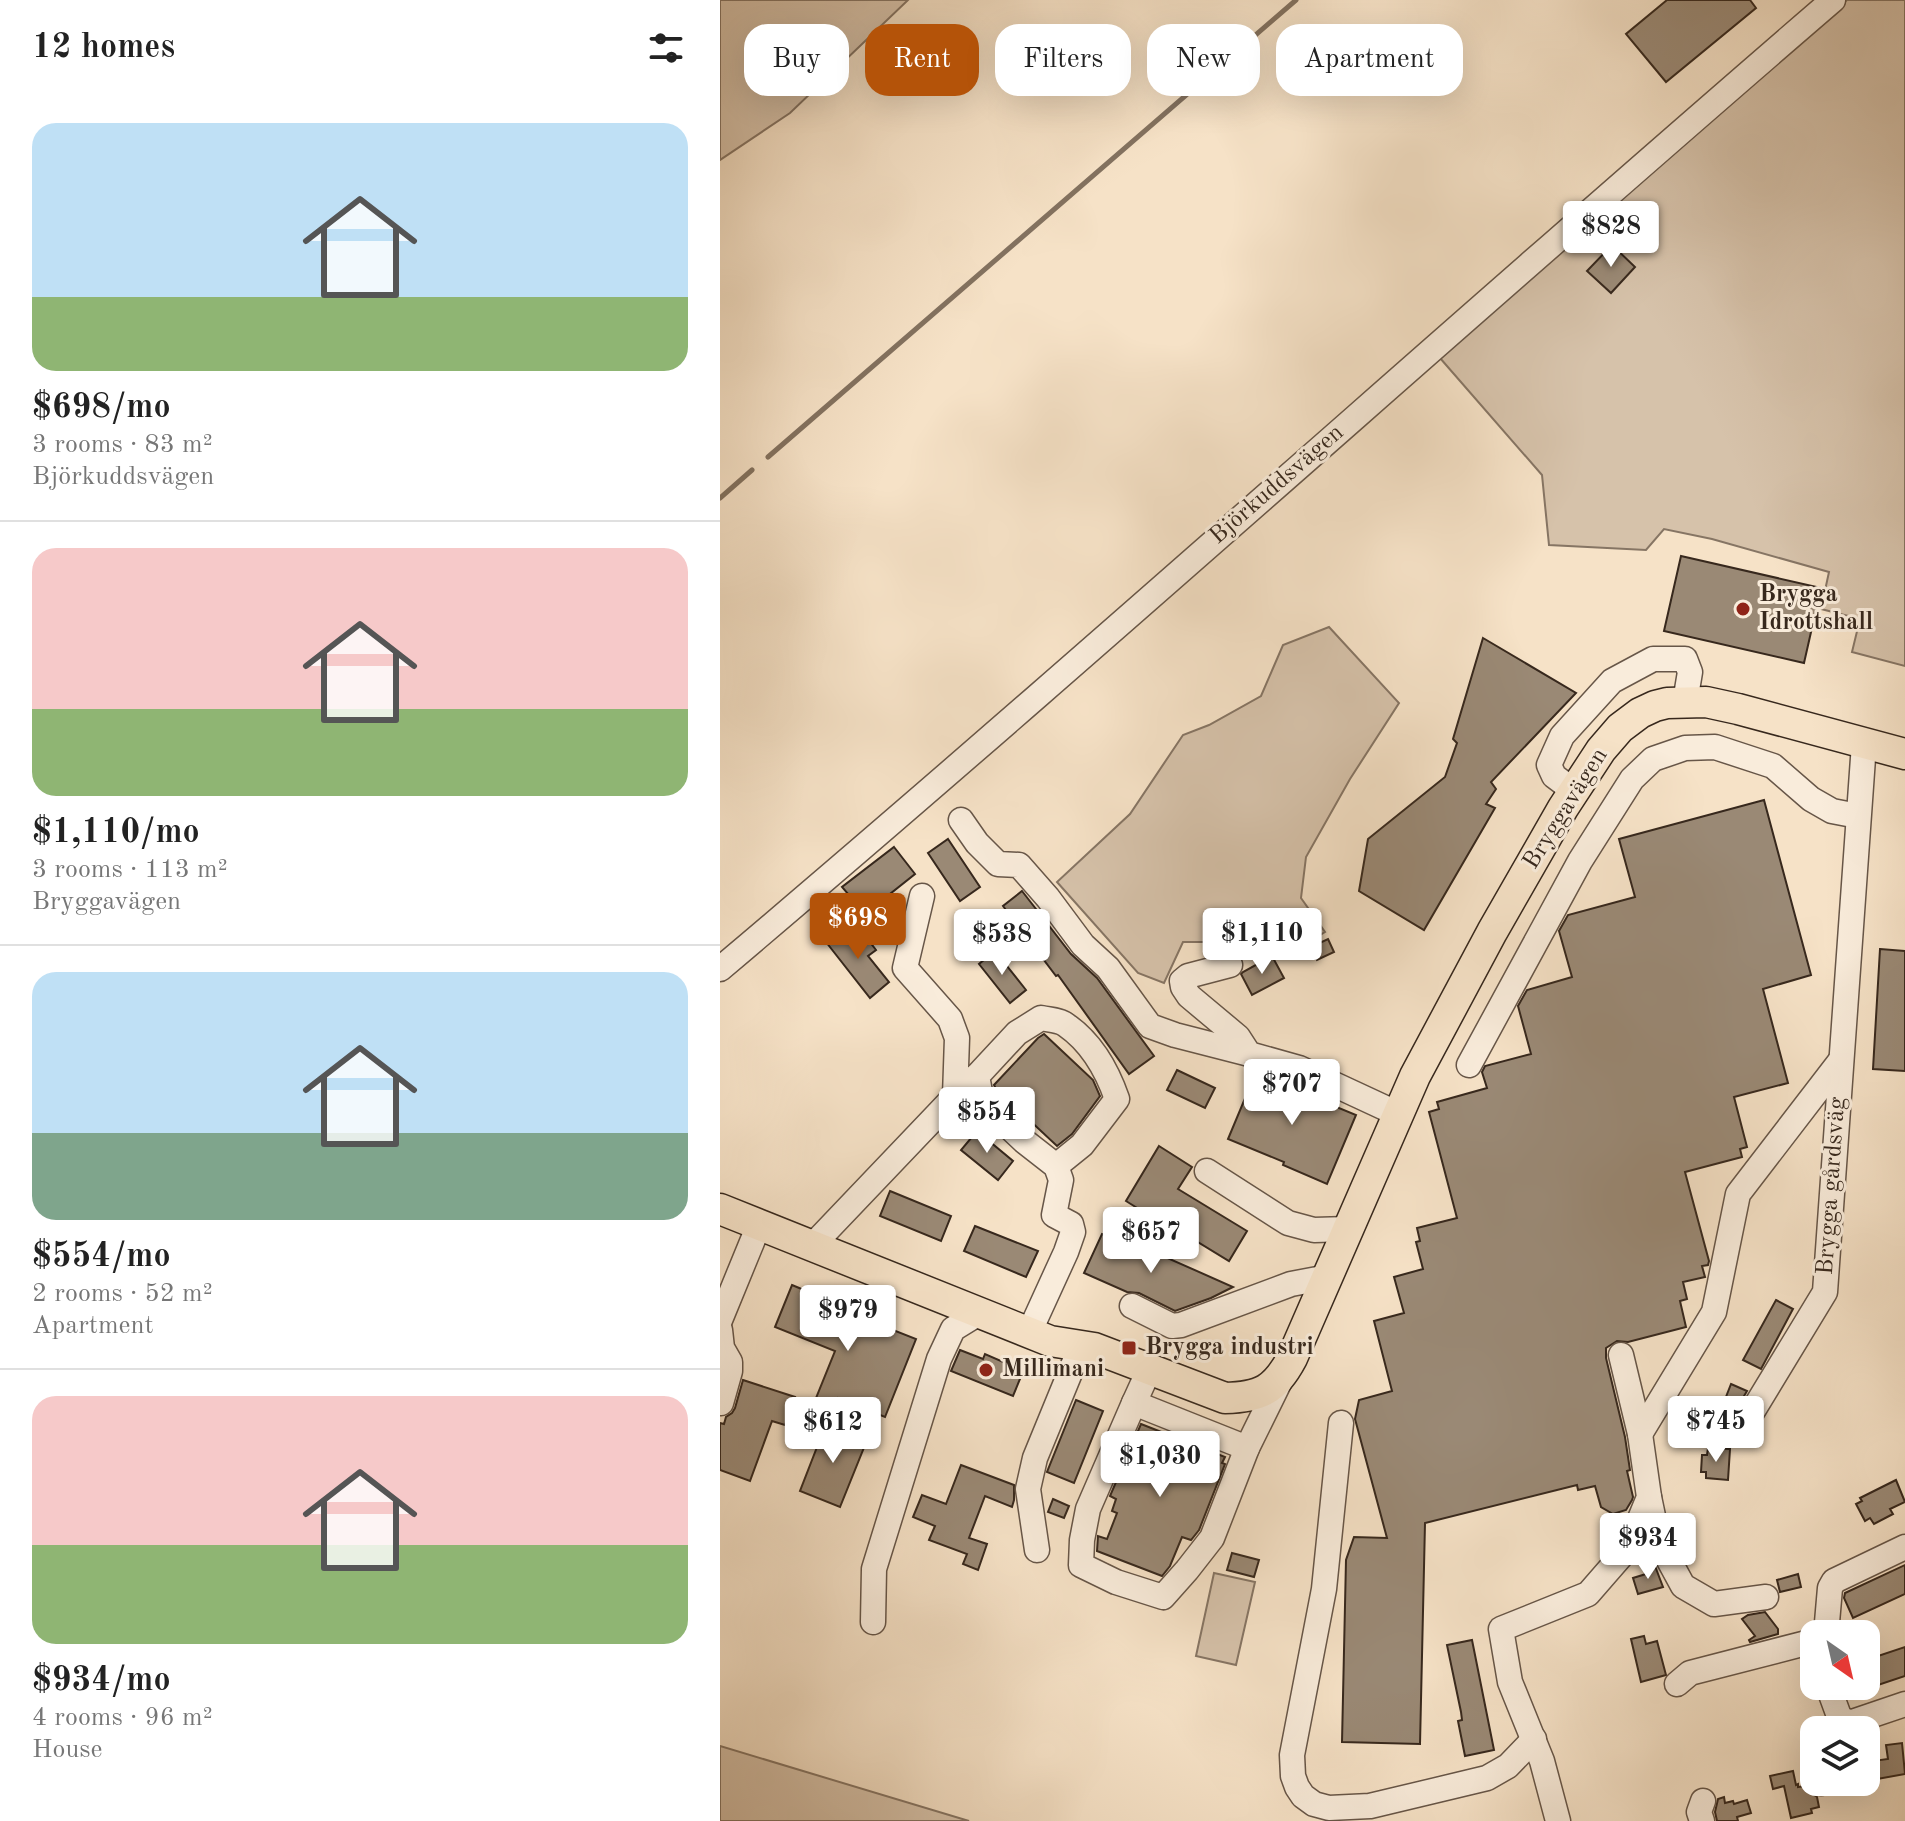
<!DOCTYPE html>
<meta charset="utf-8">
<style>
:root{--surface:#fff;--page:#f6f6f6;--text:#222;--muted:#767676;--line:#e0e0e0;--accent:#b45309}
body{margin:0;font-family:"Old Standard TT",serif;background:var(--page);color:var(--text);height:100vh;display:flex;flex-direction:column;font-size:30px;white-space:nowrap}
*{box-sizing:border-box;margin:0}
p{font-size:26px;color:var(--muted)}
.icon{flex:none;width:44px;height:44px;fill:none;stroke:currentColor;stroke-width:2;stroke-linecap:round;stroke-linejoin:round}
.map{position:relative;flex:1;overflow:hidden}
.sheet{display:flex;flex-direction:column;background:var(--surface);width:720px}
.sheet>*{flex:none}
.top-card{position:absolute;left:24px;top:24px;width:760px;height:72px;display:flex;gap:16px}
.needle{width:52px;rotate:146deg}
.controls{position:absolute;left:1080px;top:1620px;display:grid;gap:16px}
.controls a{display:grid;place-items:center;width:80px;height:80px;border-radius:16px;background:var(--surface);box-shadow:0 8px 32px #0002;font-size:40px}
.price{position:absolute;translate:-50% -68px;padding:0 18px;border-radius:8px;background:#fff;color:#222;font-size:26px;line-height:52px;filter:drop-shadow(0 2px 4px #0008)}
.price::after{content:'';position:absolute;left:50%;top:48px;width:24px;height:18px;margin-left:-12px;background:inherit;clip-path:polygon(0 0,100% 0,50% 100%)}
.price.current{background:var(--accent);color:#fff}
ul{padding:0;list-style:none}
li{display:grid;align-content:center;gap:16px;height:424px;padding:0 32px}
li+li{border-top:2px solid var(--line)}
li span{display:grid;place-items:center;height:248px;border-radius:24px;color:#555}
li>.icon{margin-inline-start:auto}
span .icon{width:144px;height:144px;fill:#fffc;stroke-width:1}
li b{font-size:34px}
h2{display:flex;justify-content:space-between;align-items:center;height:96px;padding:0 32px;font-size:34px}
.tag{padding:0 28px;border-radius:24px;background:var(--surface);box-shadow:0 8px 32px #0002;font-size:28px;line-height:72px}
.tag.current{background:var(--accent);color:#fff}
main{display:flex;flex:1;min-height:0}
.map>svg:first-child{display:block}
.green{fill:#d6c2aa;stroke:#867564;stroke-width:2}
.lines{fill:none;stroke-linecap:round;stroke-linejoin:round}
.stream{stroke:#837260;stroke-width:5}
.building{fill:#9a8975;stroke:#37281d;stroke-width:2}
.minor-casing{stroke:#675648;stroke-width:27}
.major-casing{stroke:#37281d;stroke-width:33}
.minor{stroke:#f9ecdb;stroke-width:24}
.major{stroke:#f6e2c7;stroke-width:30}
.poi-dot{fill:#8f2418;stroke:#f9ecdb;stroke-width:3}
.labels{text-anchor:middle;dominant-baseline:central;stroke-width:6;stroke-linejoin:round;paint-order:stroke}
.street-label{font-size:24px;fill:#37281d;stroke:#f9ecdb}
.poi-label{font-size:24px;font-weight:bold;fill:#37281d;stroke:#f9ecdb;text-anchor:start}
</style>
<main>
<section class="sheet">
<h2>12 homes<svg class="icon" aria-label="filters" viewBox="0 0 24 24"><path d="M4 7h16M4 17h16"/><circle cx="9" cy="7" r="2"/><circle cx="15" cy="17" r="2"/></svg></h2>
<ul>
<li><span style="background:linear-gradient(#bfe0f5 70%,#8fb573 0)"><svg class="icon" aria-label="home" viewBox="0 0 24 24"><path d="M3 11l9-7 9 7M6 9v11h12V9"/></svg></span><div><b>$698/mo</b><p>3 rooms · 83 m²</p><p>Björkuddsvägen</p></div></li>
<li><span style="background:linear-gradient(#f6c9c9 65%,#8fb573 0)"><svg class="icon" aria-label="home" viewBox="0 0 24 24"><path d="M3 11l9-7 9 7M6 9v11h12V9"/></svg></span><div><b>$1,110/mo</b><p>3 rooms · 113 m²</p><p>Bryggavägen</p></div></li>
<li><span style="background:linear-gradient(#bfe0f5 65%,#7fa58c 0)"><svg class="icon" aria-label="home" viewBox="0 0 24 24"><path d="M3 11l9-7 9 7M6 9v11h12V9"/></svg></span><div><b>$554/mo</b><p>2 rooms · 52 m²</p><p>Apartment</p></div></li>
<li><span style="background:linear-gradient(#f6c9c9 60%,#8fb573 0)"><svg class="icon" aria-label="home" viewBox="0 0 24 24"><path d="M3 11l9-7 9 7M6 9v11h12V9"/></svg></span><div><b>$934/mo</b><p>4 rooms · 96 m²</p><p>House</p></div></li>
</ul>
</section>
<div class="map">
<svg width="1185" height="1821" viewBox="0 0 1185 1821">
<rect width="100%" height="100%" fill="#f6e2c7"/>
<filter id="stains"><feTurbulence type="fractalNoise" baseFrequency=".0025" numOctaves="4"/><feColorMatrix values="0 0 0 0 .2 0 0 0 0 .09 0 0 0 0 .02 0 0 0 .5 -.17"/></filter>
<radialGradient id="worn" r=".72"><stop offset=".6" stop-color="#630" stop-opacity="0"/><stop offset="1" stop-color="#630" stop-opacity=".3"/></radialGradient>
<g class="green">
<polygon points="0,0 188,0 70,113 0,160"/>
<polygon points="1127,0 1185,0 1185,666 1132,652 1140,619 1101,609 1109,572 992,539 944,529 926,550 829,545 822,475 720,358 1095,26"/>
<polygon points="609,627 679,703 630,779 586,857 581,898 605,932 577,949 554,928 514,942 463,942 444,983 418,973 337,882 410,814 463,735 489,725 541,696 563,645"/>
<polygon points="494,1573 535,1582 516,1665 476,1656"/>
<polygon points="0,1746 249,1821 0,1821"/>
</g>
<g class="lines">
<g class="stream">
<polyline points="48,457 576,0"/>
<polyline points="0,498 32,470"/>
</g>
</g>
<g class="building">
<polygon points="947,0 1030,0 1036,8 946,82 906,34"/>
<polygon points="892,245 915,267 891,293 867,271"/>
<polygon points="961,556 1101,588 1084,663 944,631"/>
<polygon points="763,638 856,693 771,782 776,789 766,804 775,808 704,930 639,891 648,839 725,777 737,743 733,739"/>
<polygon points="1044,800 1091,975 1043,989 1068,1083 1014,1097 1027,1147 1020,1149 1022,1157 965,1172 989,1261 988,1265 982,1266 985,1277 963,1282 967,1299 960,1301 966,1327 908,1342 897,1341 886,1348 886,1358 905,1437 910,1470 907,1471 913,1497 912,1500 906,1510 893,1514 881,1507 875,1486 858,1490 857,1485 705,1523 700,1744 622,1742 626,1560 634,1537 667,1538 635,1419 639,1400 672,1391 654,1321 684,1313 674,1277 703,1269 696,1242 700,1241 697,1228 737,1218 709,1112 719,1109 717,1102 767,1088 762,1072 765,1066 811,1054 798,1006 807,990 852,977 839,931 848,915 915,897 899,839"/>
<polygon points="228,839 260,887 240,901 208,853"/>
<polygon points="174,847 195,874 151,909 141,896 134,901 122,887"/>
<polygon points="302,891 351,954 377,978 434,1056 409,1074 338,975 336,976 283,906"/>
<polygon points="125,926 138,943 146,937 156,950 148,956 169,982 150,998 106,942"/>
<polygon points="608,939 614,952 597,960 591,947"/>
<polygon points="1160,949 1185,951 1185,1071 1153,1069"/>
<polygon points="275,951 306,990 290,1003 259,964"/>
<polygon points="552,956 564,978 532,995 521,974 523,972"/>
<polygon points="324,1034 373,1080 380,1096 352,1134 337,1146 276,1089 274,1085 318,1038"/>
<polygon points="457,1070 495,1088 485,1108 447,1090"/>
<polygon points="536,1072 581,1089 580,1092 636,1115 607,1184 563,1165 564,1162 508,1139"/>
<polygon points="257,1131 293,1161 278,1180 241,1150"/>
<polygon points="439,1146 472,1167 458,1189 527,1231 509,1261 440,1219 438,1221 406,1201"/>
<polygon points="170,1191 231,1216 221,1241 160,1216"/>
<polygon points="255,1226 318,1251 306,1277 244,1251"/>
<polygon points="382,1234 432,1256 434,1252 513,1287 491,1298 455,1311 419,1293 407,1292 364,1273"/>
<polygon points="72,1285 113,1302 112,1306 196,1339 165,1417 118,1398 109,1420 90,1413 115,1351 55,1327"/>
<polygon points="1056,1300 1073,1309 1041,1369 1023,1360"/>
<polygon points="240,1350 263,1359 265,1354 288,1364 287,1368 302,1374 293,1396 231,1371"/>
<polygon points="23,1380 75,1397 65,1425 52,1421 30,1481 0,1470 0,1423 4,1424 6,1417 12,1413 15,1408"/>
<polygon points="1011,1384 1027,1391 1017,1408 1004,1402"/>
<polygon points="356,1400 383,1411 354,1483 327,1472"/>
<polygon points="106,1424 147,1440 120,1507 80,1491"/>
<polygon points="421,1424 505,1457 502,1463 505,1464 479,1530 471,1540 462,1537 450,1566 442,1576 377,1551 378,1536 387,1539 397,1513 392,1511 396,1499 390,1496"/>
<polygon points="988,1448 1010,1449 1008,1480 986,1478 986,1472 981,1472 982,1455 987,1455"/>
<polygon points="241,1465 294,1485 294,1500 292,1507 265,1496 249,1538 267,1544 258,1570 243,1564 247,1554 209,1540 215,1526 193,1517 202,1495 226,1504"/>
<polygon points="1176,1480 1185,1502 1170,1509 1173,1514 1154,1524 1150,1518 1145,1521 1136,1504 1142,1501 1140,1498"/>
<polygon points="333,1499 349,1506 344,1518 328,1512"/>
<polygon points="512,1553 539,1560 534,1577 507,1570"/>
<polygon points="1185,1565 1185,1594 1133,1618 1124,1598 1125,1593"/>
<polygon points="935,1566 943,1587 918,1594 913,1578 926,1574 925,1569"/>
<polygon points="1078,1574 1081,1587 1060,1592 1057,1580"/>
<polygon points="1045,1612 1058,1629 1058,1634 1030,1642 1029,1640 1035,1636 1022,1619 1028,1615"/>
<polygon points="924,1636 926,1644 937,1641 946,1675 921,1682 911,1639"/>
<polygon points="752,1640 774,1750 745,1756 738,1721 742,1720 741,1712 727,1645"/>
<polygon points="1185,1647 1185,1676 1152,1687 1146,1669 1146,1660"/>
<polygon points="1182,1743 1185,1774 1146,1781 1146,1762 1168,1759 1166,1745"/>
<polygon points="1073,1771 1076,1785 1078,1784 1078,1787 1085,1786 1086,1789 1097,1797 1099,1807 1091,1809 1092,1813 1071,1818 1064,1786 1053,1789 1050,1776"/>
<polygon points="1004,1797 1005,1803 1013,1801 1014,1804 1027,1800 1031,1813 1017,1817 1018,1821 997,1821 995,1812 998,1799"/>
</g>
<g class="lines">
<defs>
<g id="minor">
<polyline points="854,791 834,776 829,765 842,736 892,681 933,659 965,659 970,672 965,702"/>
<polyline points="241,820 257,843 278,864 299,865 328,898 363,945 388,968 430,1026 455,1035 529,1054"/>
<polyline points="202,896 185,968 230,1019 237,1038 235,1096"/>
<polyline points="510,965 468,976 462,981 463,987 469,996 518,1037 529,1054 579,1068 678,1114"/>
<path d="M 0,969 C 376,651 740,321 1113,0"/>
<polyline points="749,1065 860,861 912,779 933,759 965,748 995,747 1053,766 1091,799 1112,811 1138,816"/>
<polyline points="487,1171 568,1223 594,1230 628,1229"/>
<polyline points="92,1246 235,1096 257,1076"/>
<polyline points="412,1306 452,1326 461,1325 571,1284 608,1277"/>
<polyline points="0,1320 39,1225"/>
<polyline points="0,1330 2,1348 10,1362 10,1371 1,1403"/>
<path d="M 309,1333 L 346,1252 L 353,1232 L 351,1224 L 334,1215 L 341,1180 L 336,1166 L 304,1141 L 270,1109 L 260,1092 L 257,1076 L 297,1033 L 321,1018 C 329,1020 340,1020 346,1025 C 372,1043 387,1070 397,1099 L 362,1145 L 336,1166"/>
<polyline points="429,1370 414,1403 527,1448"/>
<polyline points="414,1403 368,1509 362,1540 361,1565 396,1582 443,1597 467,1570 492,1538 527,1448 562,1377"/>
<polyline points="621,1423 604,1589 572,1755 573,1776 577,1787 583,1796 594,1804 609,1808 650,1806 767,1778 788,1766 814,1739"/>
<polyline points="1020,1432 1105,1292 1144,744"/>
<polyline points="920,1434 994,1312 1018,1194 1121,1060"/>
<polyline points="929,1497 938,1540 963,1586 994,1604 1046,1597"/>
<polyline points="317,1550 308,1489 315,1458 361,1346"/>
<polyline points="153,1622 154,1569 219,1359 233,1329 259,1313"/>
<polyline points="1106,1634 1110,1588 1114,1581 1185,1547"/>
<polyline points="957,1684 970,1673 1094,1641"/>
<polyline points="1108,1686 1119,1716 1124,1721 1122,1730"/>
<polyline points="1124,1721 1132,1722 1185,1704"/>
<polyline points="1101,1783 1101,1782"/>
<polyline points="838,1821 822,1761 790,1682 781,1629 868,1594 908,1548 929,1497 920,1434 901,1355"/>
<polyline points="982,1821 979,1812 983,1801"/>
</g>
<path id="major" d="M 0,1209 L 330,1341 L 374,1348 L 505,1398 C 541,1397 555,1390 572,1358 L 695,1076 L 772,932 L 843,808 L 881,750 L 900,728 L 920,713 L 935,706 L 947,703 L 986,702 L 1018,709 L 1185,754"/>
</defs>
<use href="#minor" class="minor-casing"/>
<use href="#major" class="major-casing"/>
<use href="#minor" class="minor"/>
<use href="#major" class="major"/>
</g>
<g class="poi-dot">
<circle cx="1023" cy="609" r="8"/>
<rect x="401" y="1340" width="16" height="16" rx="4"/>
<circle cx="266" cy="1370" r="8"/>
</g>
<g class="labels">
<g class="street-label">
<text transform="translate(557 485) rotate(-41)">Björkuddsvägen</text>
<text transform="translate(846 809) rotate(-58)">Bryggavägen</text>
<text transform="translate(1112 1186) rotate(-86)">Brygga gårdsväg</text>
</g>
<g class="poi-label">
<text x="1039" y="595">Brygga<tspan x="1039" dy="28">Idrottshall</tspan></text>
<text x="425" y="1348">Brygga industri</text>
<text x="282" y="1370">Millimani</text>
</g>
</g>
<rect width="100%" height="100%" filter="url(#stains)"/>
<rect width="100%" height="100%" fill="url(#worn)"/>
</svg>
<div class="controls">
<a><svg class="needle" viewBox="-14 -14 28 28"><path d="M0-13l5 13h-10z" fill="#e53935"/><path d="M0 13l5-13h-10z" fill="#767676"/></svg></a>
<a><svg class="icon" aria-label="layers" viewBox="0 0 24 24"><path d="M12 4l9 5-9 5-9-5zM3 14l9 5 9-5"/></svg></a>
</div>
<b class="price" style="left:891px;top:269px">$828</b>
<b class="price current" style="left:138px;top:961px">$698</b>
<b class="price" style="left:542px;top:976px">$1,110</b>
<b class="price" style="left:282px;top:977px">$538</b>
<b class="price" style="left:572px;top:1127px">$707</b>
<b class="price" style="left:267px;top:1155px">$554</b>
<b class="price" style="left:431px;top:1275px">$657</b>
<b class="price" style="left:128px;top:1353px">$979</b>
<b class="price" style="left:996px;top:1464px">$745</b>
<b class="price" style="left:113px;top:1465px">$612</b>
<b class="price" style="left:440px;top:1499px">$1,030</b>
<b class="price" style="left:928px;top:1581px">$934</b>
<div class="top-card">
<a class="tag">Buy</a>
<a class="tag current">Rent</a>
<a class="tag">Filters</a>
<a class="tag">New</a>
<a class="tag">Apartment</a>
</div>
</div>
</main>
